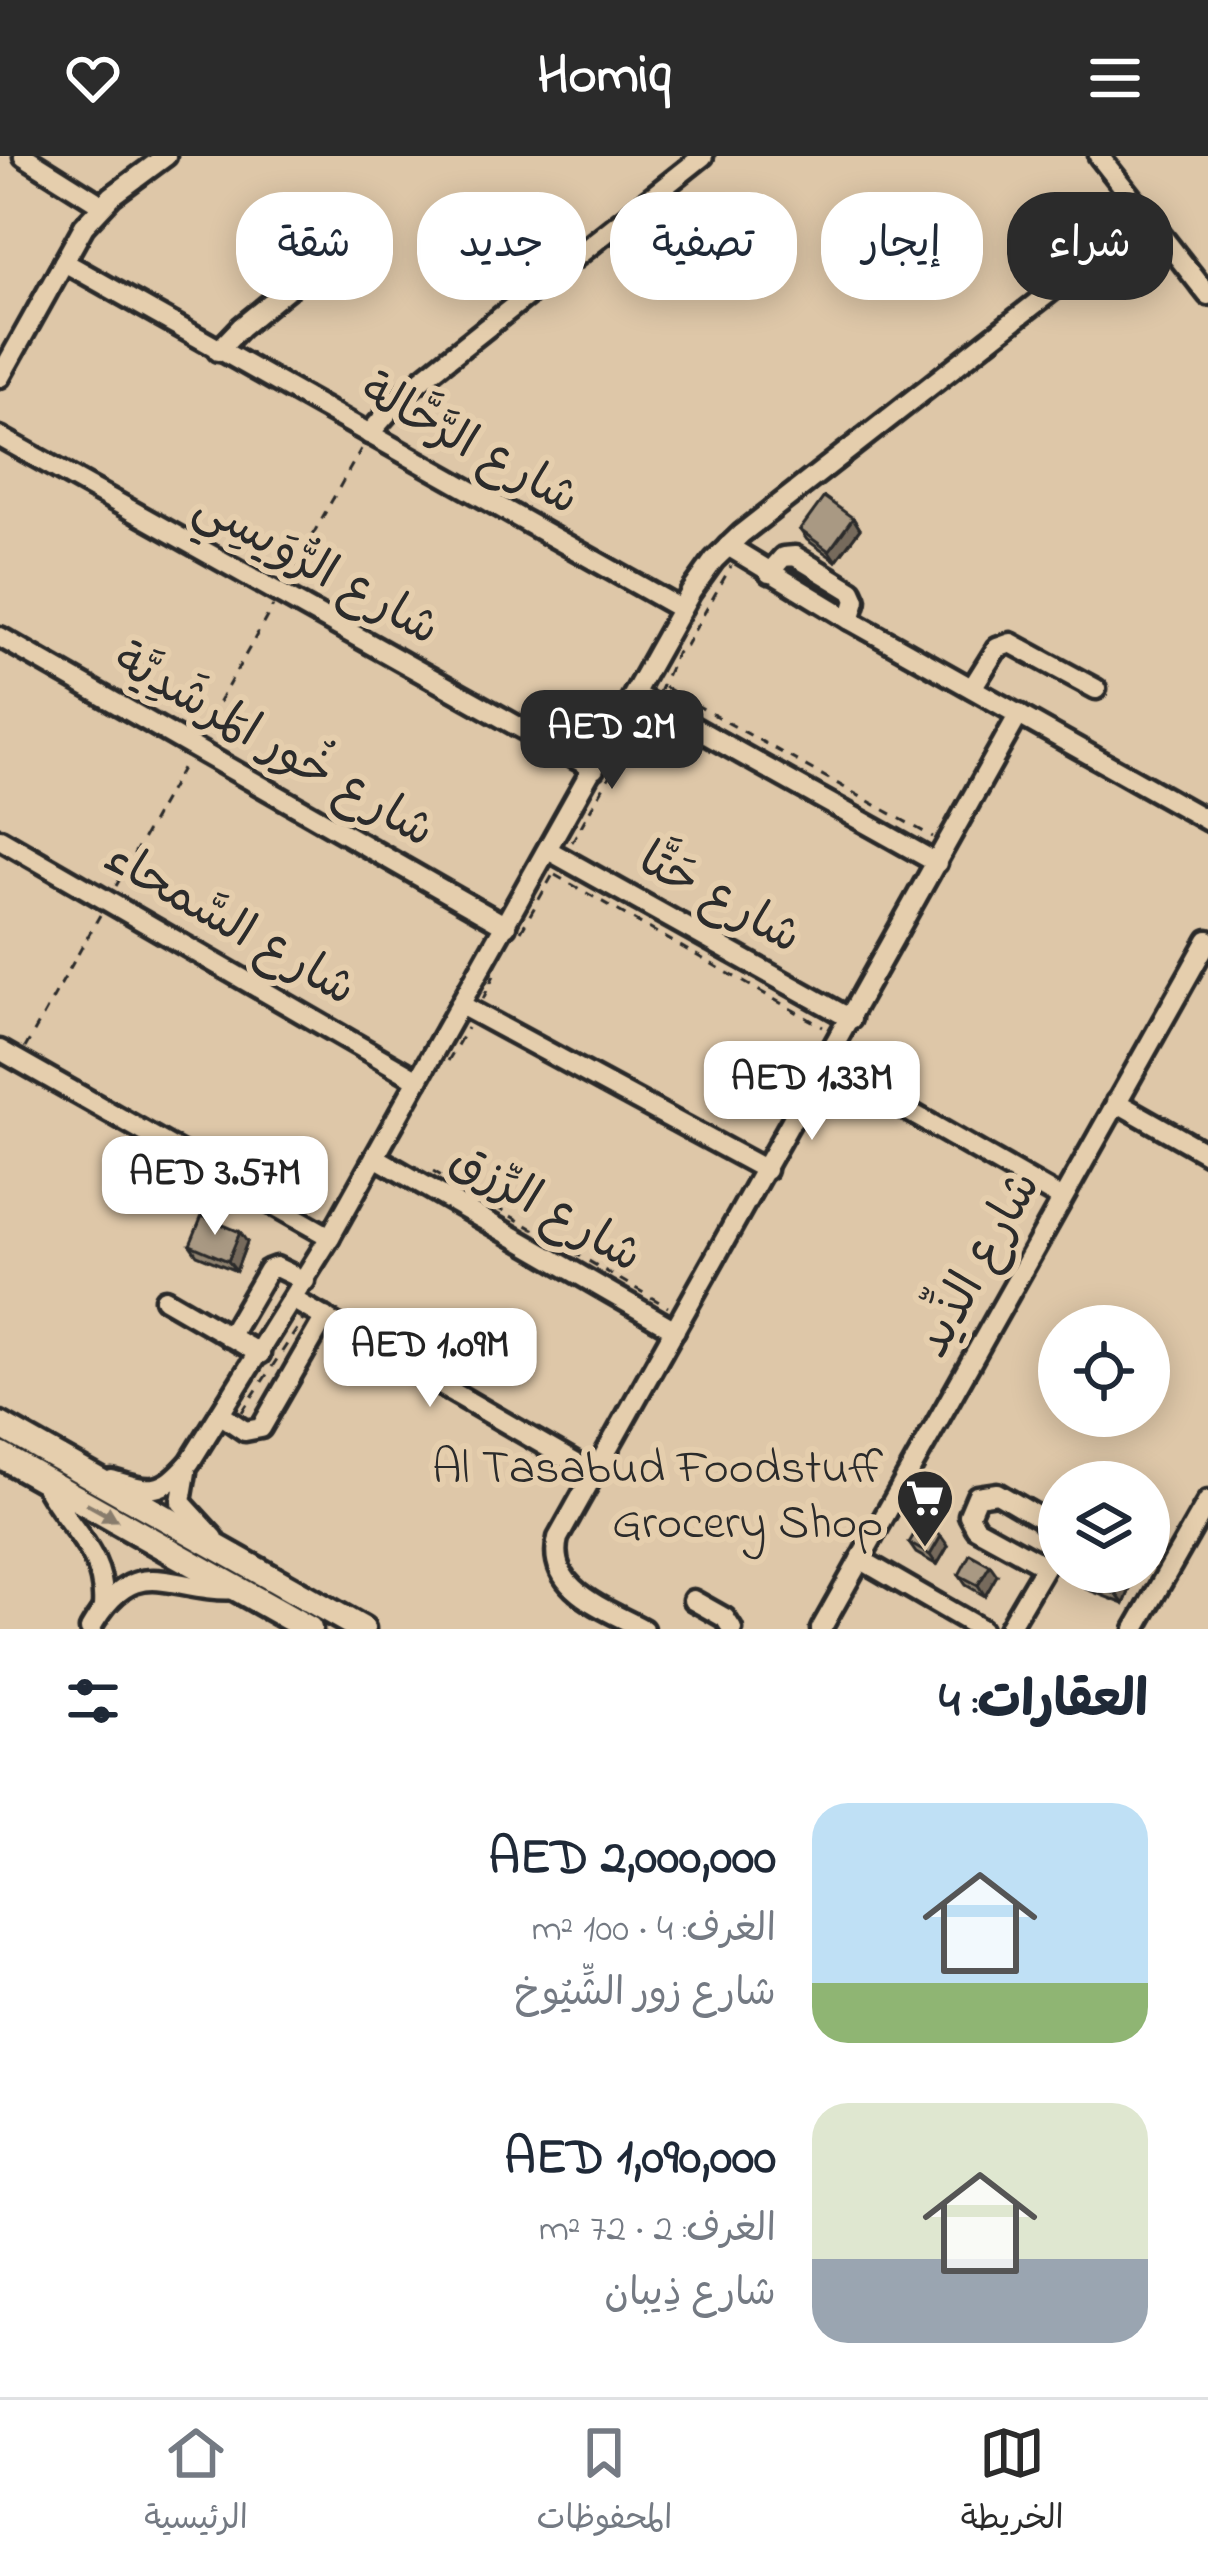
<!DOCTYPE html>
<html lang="ar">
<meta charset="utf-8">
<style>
:root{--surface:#fff;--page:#f2f2f3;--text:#1f2937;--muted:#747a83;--line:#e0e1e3;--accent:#2b2b2b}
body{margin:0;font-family:"Indie Flower","Playpen Sans Arabic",sans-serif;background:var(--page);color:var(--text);direction:rtl;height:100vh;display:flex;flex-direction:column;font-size:45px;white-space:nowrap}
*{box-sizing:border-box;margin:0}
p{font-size:39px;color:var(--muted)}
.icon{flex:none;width:66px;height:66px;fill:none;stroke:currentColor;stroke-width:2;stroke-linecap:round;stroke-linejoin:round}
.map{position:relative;height:1473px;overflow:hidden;direction:ltr}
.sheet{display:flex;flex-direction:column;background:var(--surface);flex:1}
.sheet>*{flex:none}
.guide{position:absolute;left:36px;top:36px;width:1137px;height:108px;direction:rtl;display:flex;gap:24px}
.controls{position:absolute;left:1038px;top:1149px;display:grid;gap:24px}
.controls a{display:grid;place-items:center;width:132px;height:132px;border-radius:50%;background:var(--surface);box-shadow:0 6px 30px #0003;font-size:60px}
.price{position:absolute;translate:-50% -102px;padding:0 27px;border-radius:24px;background:#fff;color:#222;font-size:39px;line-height:78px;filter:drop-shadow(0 3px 6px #0008)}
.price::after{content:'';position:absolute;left:50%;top:72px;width:36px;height:27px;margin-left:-18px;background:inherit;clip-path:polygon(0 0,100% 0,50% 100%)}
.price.active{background:var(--accent);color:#fff}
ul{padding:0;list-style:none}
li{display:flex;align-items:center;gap:36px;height:300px;padding:0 60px}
li span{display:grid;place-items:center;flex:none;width:336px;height:240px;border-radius:36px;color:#555}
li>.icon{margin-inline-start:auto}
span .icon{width:144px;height:144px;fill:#fffc;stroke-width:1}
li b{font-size:51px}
h2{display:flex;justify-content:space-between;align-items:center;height:144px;padding:0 60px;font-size:51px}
.tag{padding:0 42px;border-radius:48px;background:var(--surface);box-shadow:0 6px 30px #0003;font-size:42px;line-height:108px}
.tag.active{background:var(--accent);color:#fff}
header{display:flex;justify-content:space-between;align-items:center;height:156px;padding:0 60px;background:var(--accent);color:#fff;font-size:54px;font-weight:700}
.tabs{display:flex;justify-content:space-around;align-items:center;height:168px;border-top:3px solid var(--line);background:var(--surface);font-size:33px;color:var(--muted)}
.tabs a{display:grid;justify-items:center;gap:6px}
.tabs .active{color:var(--accent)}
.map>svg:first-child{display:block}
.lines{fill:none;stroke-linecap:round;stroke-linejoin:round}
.minor-casing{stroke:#2b2b2b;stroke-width:27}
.major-casing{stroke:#2b2b2b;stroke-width:33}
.path{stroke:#2b2b2b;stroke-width:3;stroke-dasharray:9 9;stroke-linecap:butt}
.minor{stroke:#e5cead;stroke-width:18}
.major{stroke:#e5cead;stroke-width:24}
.wall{fill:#918471;stroke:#2b2b2b;stroke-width:3}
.shaded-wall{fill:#766b5c;stroke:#2b2b2b;stroke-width:3}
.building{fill:#a99983;stroke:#2b2b2b;stroke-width:3}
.oneway{fill:#887c6c}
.labels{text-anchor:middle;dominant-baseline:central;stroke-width:12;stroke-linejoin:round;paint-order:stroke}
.street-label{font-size:48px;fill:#2b2b2b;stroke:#e5cead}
.poi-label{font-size:48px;fill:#2b2b2b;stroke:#e5cead;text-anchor:end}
</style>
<header><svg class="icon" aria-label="menu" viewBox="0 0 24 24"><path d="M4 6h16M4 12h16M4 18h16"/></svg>Homiq<svg class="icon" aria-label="heart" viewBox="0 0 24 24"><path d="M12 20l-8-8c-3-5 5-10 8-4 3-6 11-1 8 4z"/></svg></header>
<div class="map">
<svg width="1208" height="1473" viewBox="0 0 1208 1473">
<rect width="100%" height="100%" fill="#dec7a8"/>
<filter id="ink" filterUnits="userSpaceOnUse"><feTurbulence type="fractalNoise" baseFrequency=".00833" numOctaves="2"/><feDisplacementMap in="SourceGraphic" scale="24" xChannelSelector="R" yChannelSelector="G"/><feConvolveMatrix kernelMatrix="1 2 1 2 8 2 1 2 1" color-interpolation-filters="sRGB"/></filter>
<g filter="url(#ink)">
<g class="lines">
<defs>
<g id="minor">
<polyline points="24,0 102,49"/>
<polyline points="1099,0 1208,139"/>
<polyline points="64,106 681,453"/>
<polyline points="218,195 241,171 350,82"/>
<polyline points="0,221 84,70 112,40 166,0"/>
<polyline points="369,278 406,236 703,0"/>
<polyline points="0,281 594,613"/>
<polyline points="728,390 850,464 1208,665"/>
<polyline points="769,417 783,401 795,400 852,435 856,444 850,464"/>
<polyline points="0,481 506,770"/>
<polyline points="972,532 997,492 1011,487 1096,533"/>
<polyline points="636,539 937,707"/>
<polyline points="0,683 418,924"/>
<polyline points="548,694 851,863"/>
<polyline points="461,849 766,1014"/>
<polyline points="0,894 330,1081"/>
<polyline points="826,908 1062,1043"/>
<polyline points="1116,946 1208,998"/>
<polyline points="375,1001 675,1174"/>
<polyline points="165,1143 260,1198"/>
<polyline points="294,1144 594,1318"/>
<polyline points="229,1181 268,1114 276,1111 305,1125"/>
<polyline points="220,1258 245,1275 261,1272 325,1161"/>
<polyline points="186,1316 181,1346 214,1382"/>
<path d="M 42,1323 C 64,1370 107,1394 103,1451"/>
<path d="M 112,1324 C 152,1336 161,1339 190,1306 L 330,1081 L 691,436 L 714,404 L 741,378 L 1146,61"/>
<polyline points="860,1403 981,1473"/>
<polyline points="693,1444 725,1462 732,1473"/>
<path d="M 90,1473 C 136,1391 170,1438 238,1433"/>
<path d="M 643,1473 C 607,1453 545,1434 558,1382 L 1019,558"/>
<polyline points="821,1473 1208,784"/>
<polyline points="1008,1473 1052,1398 1052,1378 1040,1362 997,1337 977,1340 969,1359 976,1372 1045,1410"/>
<polyline points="1135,1473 1208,1345"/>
</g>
<g id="major">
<polyline points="0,1269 362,1473"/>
<polyline points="0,1299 309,1473"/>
</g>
</defs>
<use href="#minor" class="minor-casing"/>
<use href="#major" class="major-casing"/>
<g class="path">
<polyline points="286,426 361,293"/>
<polyline points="664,531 933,681"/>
<polyline points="659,536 676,498 685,491 731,410"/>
<polyline points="201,578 273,450"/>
<polyline points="572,686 645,559"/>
<polyline points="555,719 823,871"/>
<polyline points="116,730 185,607"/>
<polyline points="521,775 555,715"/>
<polyline points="483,843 494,819"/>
<polyline points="25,892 100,759"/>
<polyline points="448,905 467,872"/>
<polyline points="433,1015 668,1151"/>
<polyline points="242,1256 303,1164"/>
</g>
<use href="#minor" class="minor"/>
<use href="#major" class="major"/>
</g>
<g class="wall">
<polygon points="853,362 860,373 836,405 807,384 800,374"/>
<polygon points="247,1086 236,1115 197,1099 190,1089"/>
<polygon points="909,1387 948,1390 937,1409 916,1397"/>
<polygon points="1137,1416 1124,1448 1086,1433 1079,1423"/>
<polygon points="959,1419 997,1419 985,1440 966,1429"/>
</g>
<g class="shaded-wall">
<polygon points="853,362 860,373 836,405 829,395"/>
<polygon points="240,1076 247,1086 236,1115 228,1105"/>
<polygon points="941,1380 948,1390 937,1409 930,1399"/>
<polygon points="990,1409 997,1419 985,1440 978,1429"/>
<polygon points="1126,1416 1137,1416 1124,1448 1116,1438"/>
</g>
<g class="building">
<polygon points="824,341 853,362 829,395 800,374"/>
<polygon points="202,1060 240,1076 228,1105 190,1089"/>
<polygon points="920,1368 941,1380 930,1399 909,1387"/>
<polygon points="970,1398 990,1409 978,1429 959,1419"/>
<polygon points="1082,1416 1126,1416 1116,1438 1079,1423"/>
</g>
<defs><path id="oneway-solid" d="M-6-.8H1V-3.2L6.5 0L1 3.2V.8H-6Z" transform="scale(3)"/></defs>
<use class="oneway" href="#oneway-solid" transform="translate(102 1356) rotate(29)"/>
</g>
<defs>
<symbol id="supermarket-pin" viewBox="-11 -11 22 30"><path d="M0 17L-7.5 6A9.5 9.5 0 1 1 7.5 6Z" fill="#2b2b2b" stroke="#e5cead"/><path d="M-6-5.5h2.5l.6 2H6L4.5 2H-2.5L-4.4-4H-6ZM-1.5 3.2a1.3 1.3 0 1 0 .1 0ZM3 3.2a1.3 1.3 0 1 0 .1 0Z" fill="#fff"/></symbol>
</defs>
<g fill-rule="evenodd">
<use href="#supermarket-pin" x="892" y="1309" width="66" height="90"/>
</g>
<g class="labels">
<g class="street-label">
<text transform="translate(469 290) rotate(29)">شارع الرَّحَّالة</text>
<text transform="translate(316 413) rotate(29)">شارع الرُّوَيسِي</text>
<text transform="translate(273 591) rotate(30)">شارع خُور المَرشَدِيَّة</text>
<text transform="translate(719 744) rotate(29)">شارع حَتَّا</text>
<text transform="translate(229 769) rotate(30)">شارع السَّمحاء</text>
<text transform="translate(545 1053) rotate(30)">شارع الرِّزق</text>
<text transform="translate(980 1109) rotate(-61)">شارع الذِّيد</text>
</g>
<g class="poi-label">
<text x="883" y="1314">Al Tasabud Foodstuff<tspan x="883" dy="55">Grocery Shop</tspan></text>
</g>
</g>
</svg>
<div class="controls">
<a><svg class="icon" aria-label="locate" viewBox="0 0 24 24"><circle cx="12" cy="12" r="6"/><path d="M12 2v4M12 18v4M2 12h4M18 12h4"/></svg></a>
<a><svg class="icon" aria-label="layers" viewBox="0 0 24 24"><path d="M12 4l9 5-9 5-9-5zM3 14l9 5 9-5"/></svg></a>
</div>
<b class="price active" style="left:612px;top:636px">AED 2M</b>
<b class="price" style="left:812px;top:987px">AED 1.33M</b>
<b class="price" style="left:215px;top:1082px">AED 3.57M</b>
<b class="price" style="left:430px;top:1254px">AED 1.09M</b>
<div class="guide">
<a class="tag active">شراء</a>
<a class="tag">إيجار</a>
<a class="tag">تصفية</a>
<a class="tag">جديد</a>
<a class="tag">شقة</a>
</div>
</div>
<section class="sheet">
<h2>العقارات: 4<svg class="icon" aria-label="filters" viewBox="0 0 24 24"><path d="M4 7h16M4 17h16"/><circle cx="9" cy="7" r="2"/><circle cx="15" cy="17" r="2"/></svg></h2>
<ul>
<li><span style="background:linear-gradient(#bfe0f5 75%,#8fb573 0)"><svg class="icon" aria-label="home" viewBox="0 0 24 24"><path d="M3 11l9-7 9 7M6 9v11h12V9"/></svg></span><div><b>AED 2,000,000</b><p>الغرف: 4 · 100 m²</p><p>شارع زور الشِّيُوخ</p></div></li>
<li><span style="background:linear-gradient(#dfe7d0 65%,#9aa5b1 0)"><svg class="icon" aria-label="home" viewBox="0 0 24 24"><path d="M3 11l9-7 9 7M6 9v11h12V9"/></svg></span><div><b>AED 1,090,000</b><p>الغرف: 2 · 72 m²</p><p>شارع ذِيبان</p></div></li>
</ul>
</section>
<nav class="tabs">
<a class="active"><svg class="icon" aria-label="map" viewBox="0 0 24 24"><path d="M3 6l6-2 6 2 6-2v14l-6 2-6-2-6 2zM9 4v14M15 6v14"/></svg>الخريطة</a>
<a><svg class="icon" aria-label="saved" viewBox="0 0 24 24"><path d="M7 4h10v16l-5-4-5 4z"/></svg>المحفوظات</a>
<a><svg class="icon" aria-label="home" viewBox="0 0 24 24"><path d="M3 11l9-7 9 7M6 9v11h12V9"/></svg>الرئيسية</a>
</nav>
